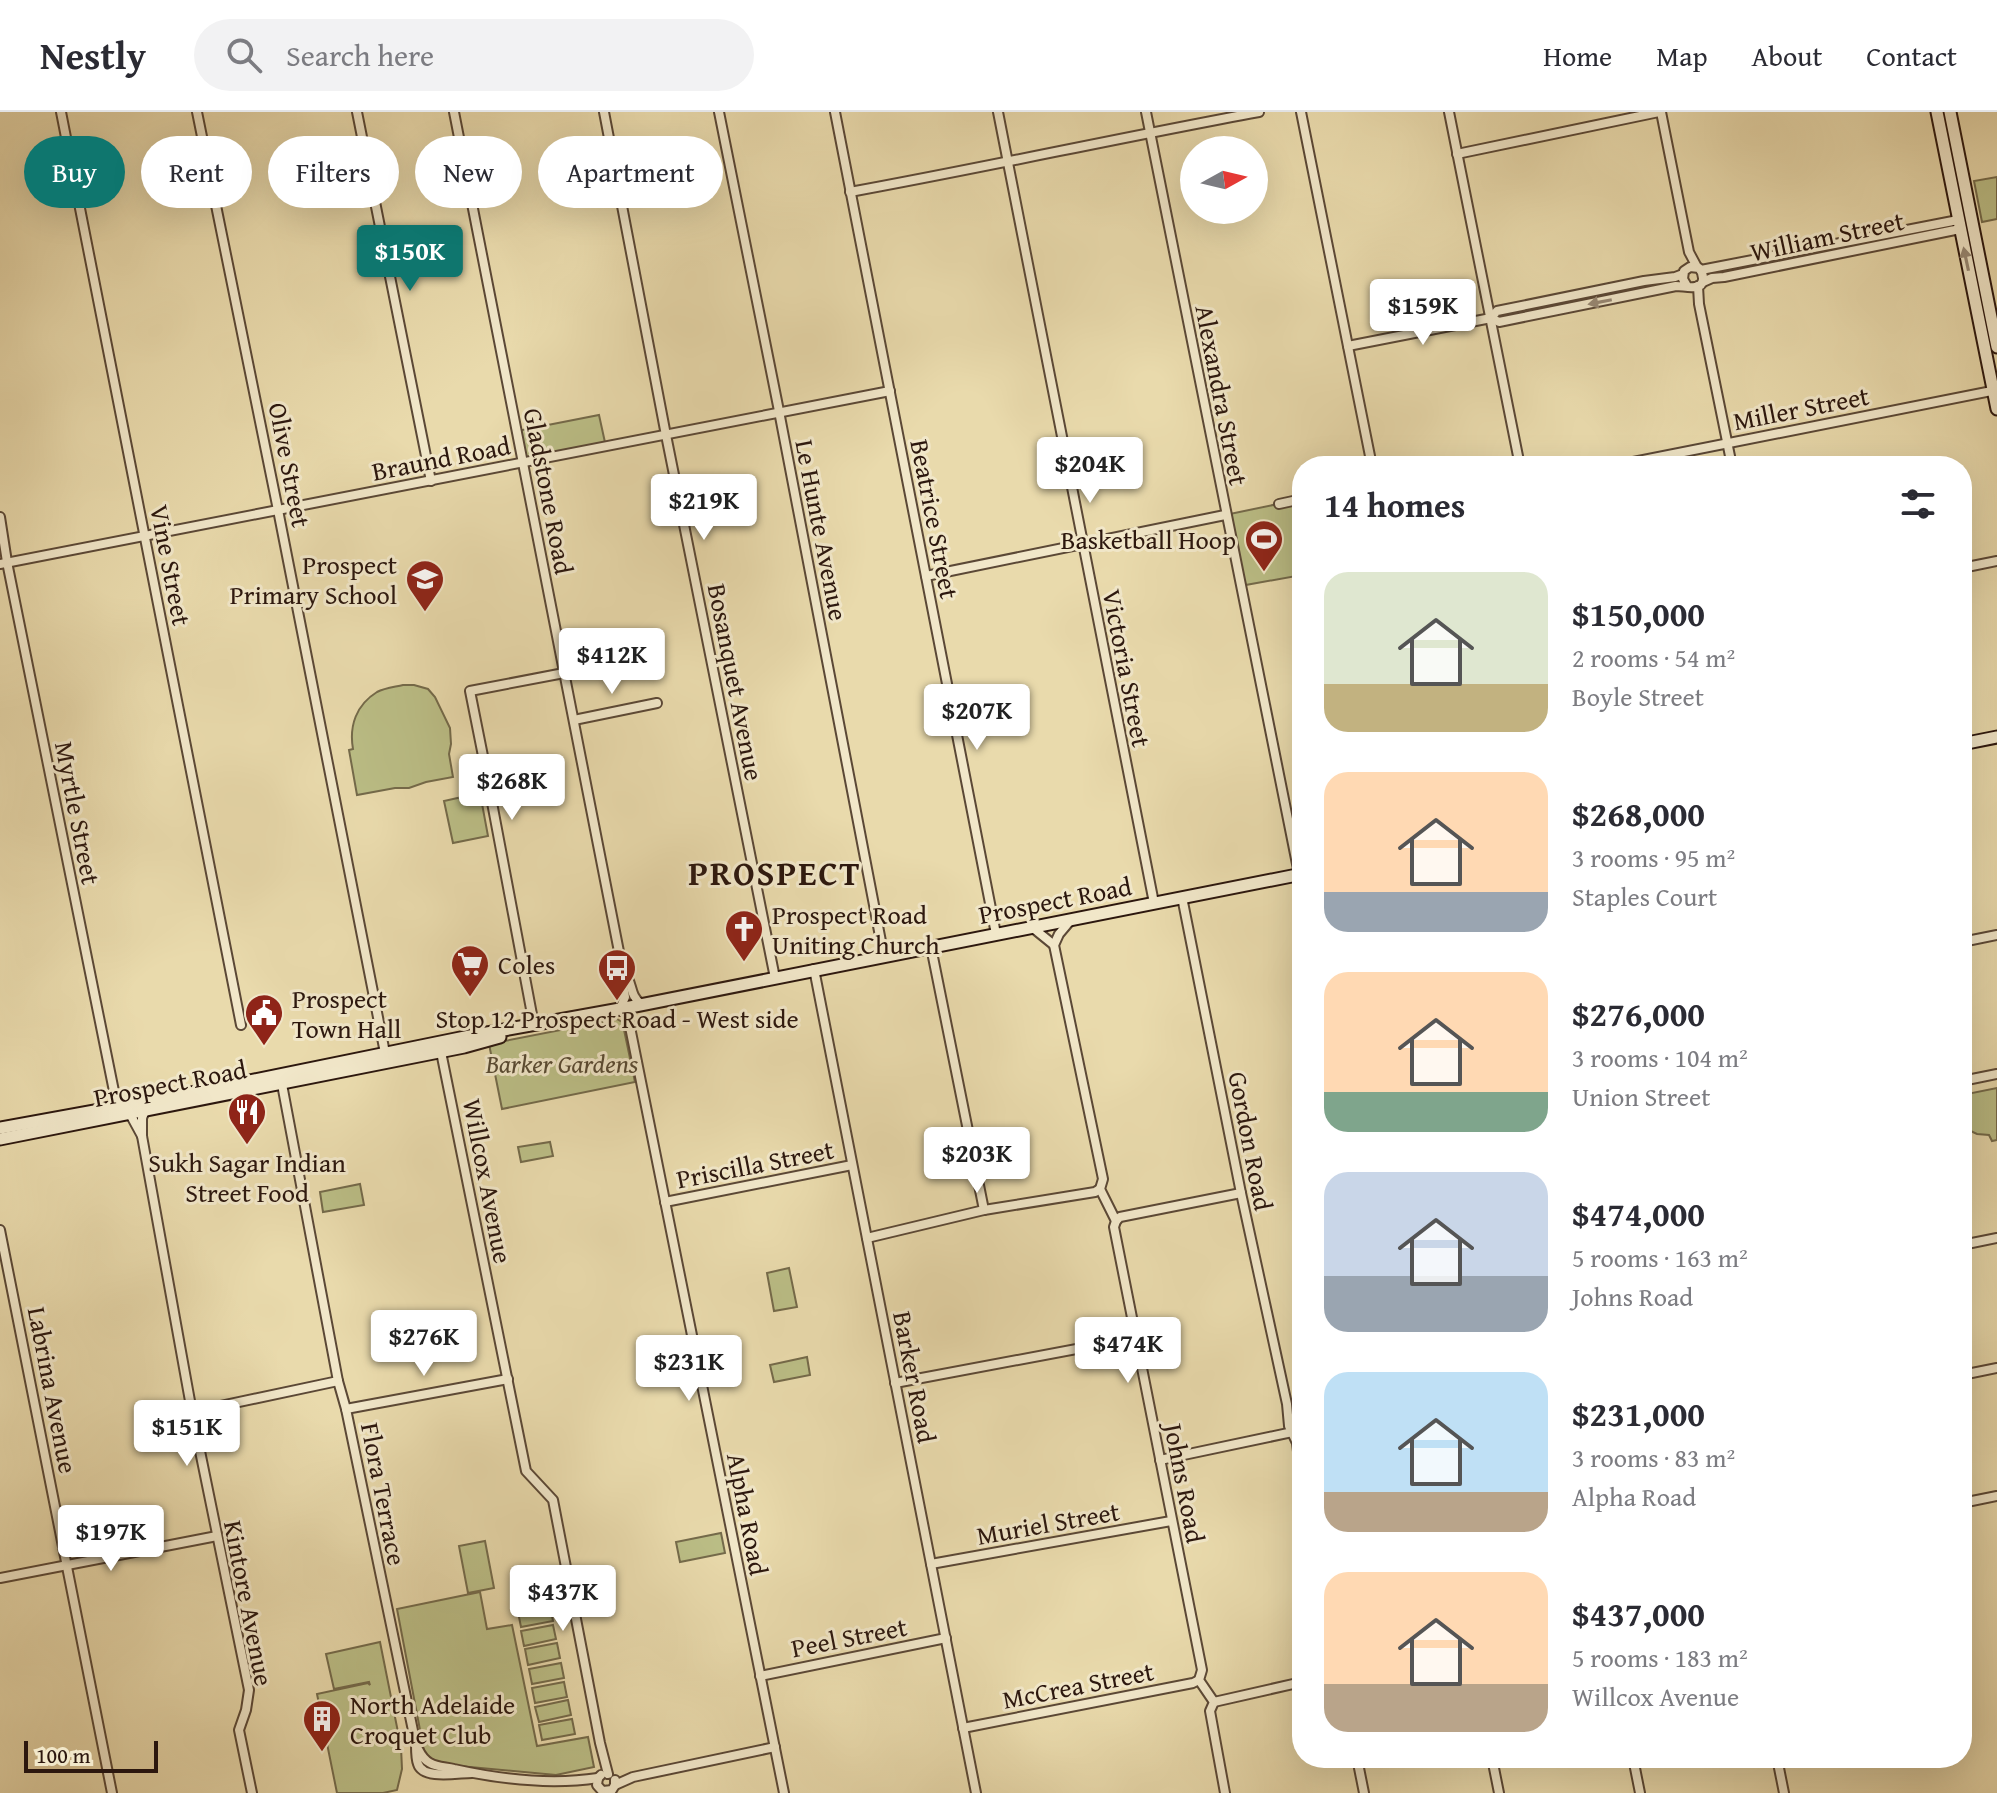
<!DOCTYPE html>
<meta charset="utf-8">
<style>
:root{--surface:#fff;--page:#f2f2f3;--text:#2b2b33;--muted:#7c7c81;--line:#e1e1e2;--accent:#0f766e}
body{margin:0;font-family:"Gentium Book Plus",serif;background:var(--page);color:var(--text);height:100vh;display:flex;flex-direction:column;font-size:30px;white-space:nowrap}
*{box-sizing:border-box;margin:0}
p{font-size:26px;color:var(--muted)}
.icon{flex:none;width:44px;height:44px;fill:none;stroke:currentColor;stroke-width:2;stroke-linecap:round;stroke-linejoin:round}
.map{position:relative;flex:1;overflow:hidden}
.details{position:absolute;left:1292px;top:344px;width:680px;height:1312px;display:flex;flex-direction:column;background:var(--surface);border-radius:32px;box-shadow:0 8px 32px #0002}
.details>*{flex:none}
.banner{position:absolute;left:24px;top:24px;width:760px;height:72px;display:flex;gap:16px}
.needle{width:52px;rotate:82deg}
.controls{position:absolute;left:1180px;top:24px;display:grid;gap:16px}
.controls a{display:grid;place-items:center;width:88px;height:88px;border-radius:50%;background:var(--surface);box-shadow:0 8px 32px #0002;font-size:40px}
.scale{position:absolute;left:24px;bottom:20px;width:134px;box-sizing:border-box;padding-left:8px;border:4px solid #2c170e;border-top:0;font-size:22px;line-height:28px;white-space:nowrap;color:#2c170e;-webkit-text-stroke:6px #f1e7c9;paint-order:stroke}
.price{position:absolute;translate:-50% -68px;padding:0 18px;border-radius:8px;background:#fff;color:#222;font-size:26px;line-height:52px;filter:drop-shadow(0 2px 4px #0008)}
.price::after{content:'';position:absolute;left:50%;top:48px;width:24px;height:18px;margin-left:-12px;background:inherit;clip-path:polygon(0 0,100% 0,50% 100%)}
.price.selected{background:var(--accent);color:#fff}
ul{padding:0;list-style:none}
li{display:flex;align-items:center;gap:24px;height:200px;padding:0 32px}
li span{display:grid;place-items:center;flex:none;width:224px;height:160px;border-radius:24px;color:#555}
li>.icon{margin-inline-start:auto}
span .icon{width:96px;height:96px;fill:#fffc;stroke-width:1}
li b{font-size:34px}
h2{display:flex;justify-content:space-between;align-items:center;height:96px;padding:0 32px;font-size:34px}
.chip{padding:0 28px;border-radius:36px;background:var(--surface);box-shadow:0 8px 32px #0002;font-size:28px;line-height:72px}
.chip.selected{background:var(--accent);color:#fff}
header{display:flex;align-items:center;gap:48px;box-sizing:border-box;height:112px;padding:0 40px;background:var(--surface);border-bottom:2px solid var(--line)}
header strong{font-size:38px}
nav{display:flex;gap:44px;margin-inline-start:auto;font-size:28px}
.search{width:560px;height:72px;background:var(--page);display:flex;align-items:center;gap:20px;box-sizing:border-box;padding:0 28px;border-radius:44px;color:var(--muted);font-size:30px}
.map>svg:first-child{display:block}
.green{fill:#bbbe86;stroke:#746a4a;stroke-width:2}
.lines{fill:none;stroke-linecap:round;stroke-linejoin:round}
.street-casing{stroke:#5b4836;stroke-width:12}
.secondary-casing{stroke:#2c170e;stroke-width:15}
.street{stroke:#f1e7c9;stroke-width:8}
.secondary{stroke:#f1e7c9;stroke-width:11}
.oneway{fill:#988975}
.labels{text-anchor:middle;dominant-baseline:central;stroke-width:6;stroke-linejoin:round;paint-order:stroke}
.street-label{font-size:26px;fill:#2c170e;stroke:#f1e7c9}
.poi-label{font-size:26px;fill:#2c170e;stroke:#f1e7c9;text-anchor:start}
.park-label{font-size:26px;font-style:italic;fill:#574932;stroke:#f1e7c9}
.district-label{font-size:34px;font-weight:bold;letter-spacing:2px;fill:#2c170e;stroke:#f1e7c9}
</style>
<header>
<strong>Nestly</strong>
<div class="search"><svg class="icon" aria-label="search" viewBox="0 0 24 24"><circle cx="10" cy="10" r="6"/><path d="M15 15l6 6"/></svg>Search here</div>
<nav><a>Home</a><a>Map</a><a>About</a><a>Contact</a></nav>
</header>
<div class="map">
<svg width="1997" height="1681" viewBox="0 0 1997 1681">
<rect width="100%" height="100%" fill="#e9daac"/>
<filter id="stains"><feTurbulence type="fractalNoise" baseFrequency=".0025" numOctaves="4"/><feColorMatrix values="0 0 0 0 .2 0 0 0 0 .09 0 0 0 0 .02 0 0 0 .5 -.17"/></filter>
<radialGradient id="worn" r=".72"><stop offset=".6" stop-color="#630" stop-opacity="0"/><stop offset="1" stop-color="#630" stop-opacity=".3"/></radialGradient>
<g class="green">
<polygon points="1997,65 1997,107 1982,110 1974,69"/>
<polygon points="599,303 606,335 523,351 517,319"/>
<polygon points="1297,388 1302,412 1302,463 1240,474 1225,403"/>
<path d="M 403,573 L 414,573 L 428,577 L 435,585 L 450,616 L 451,632 L 449,642 L 453,665 L 426,670 L 409,676 L 395,676 L 357,683 L 349,638 L 353,637 C 349,614 356,593 377,580 C 385,576 395,575 403,573 Z"/>
<polygon points="480,681 488,724 453,731 444,689"/>
<polygon points="617,907 622,910 623,913 635,970 502,997 489,932"/>
<polygon points="1997,976 1997,1028 1992,1029 1989,1023 1977,1022 1962,1015 1962,983"/>
<polygon points="550,1030 553,1044 521,1050 518,1035"/>
<polygon points="360,1072 364,1093 323,1100 320,1080"/>
<polygon points="789,1156 797,1195 774,1199 767,1161"/>
<polygon points="807,1245 810,1263 774,1270 770,1253"/>
<polygon points="721,1421 725,1441 680,1450 676,1430"/>
<polygon points="485,1429 494,1476 468,1481 459,1434"/>
<polygon points="546,1475 549,1490 517,1496 514,1481"/>
<polygon points="480,1480 487,1517 512,1513 537,1634 588,1625 594,1655 556,1663 438,1652 430,1648 424,1639 397,1497"/>
<polygon points="550,1494 553,1509 521,1515 518,1500"/>
<polygon points="553,1513 556,1527 524,1534 521,1519"/>
<polygon points="380,1530 401,1635 402,1657 397,1678 383,1681 337,1681 317,1582 368,1571 370,1573 369,1570 334,1577 326,1542"/>
<polygon points="557,1531 560,1546 528,1553 525,1537"/>
<polygon points="561,1551 564,1566 532,1572 529,1557"/>
<polygon points="564,1570 567,1585 535,1591 532,1576"/>
<polygon points="568,1588 571,1603 539,1610 535,1595"/>
<polygon points="572,1607 575,1622 542,1628 539,1613"/>
</g>
<g class="lines">
<defs>
<g id="street">
<polyline points="61,0 241,913"/>
<polyline points="197,0 278,398 386,946"/>
<polyline points="357,0 431,369"/>
<polyline points="454,0 623,860 622,866 625,885 620,897"/>
<polyline points="604,0 665,318 775,866"/>
<polyline points="719,0 778,294 884,845"/>
<polyline points="835,0 996,822"/>
<polyline points="998,0 1154,791"/>
<polyline points="1146,0 1299,762"/>
<polyline points="1301,0 1372,354"/>
<polyline points="1449,0 1520,354"/>
<polyline points="1661,0 1689,140 1697,155"/>
<polyline points="1457,42 1659,0"/>
<path d="M 850,80 C 987,55 1123,25 1259,0"/>
<polyline points="1701,158 1958,108"/>
<polyline points="1703,170 1712,166 1724,165 1960,117"/>
<polyline points="1698,174 1699,192 1732,354"/>
<path d="M 1491,206 L 1499,210 L 1676,174 C 1682,174 1689,176 1695,175 C 1706,174 1704,162 1699,156 L 1690,155 L 1684,159 L 1683,167 L 1687,174"/>
<polyline points="1348,234 1491,206 1497,199 1644,169 1675,165 1683,162"/>
<polyline points="1613,354 1997,278"/>
<polyline points="1279,392 1302,387"/>
<polyline points="0,405 7,450 118,999"/>
<polyline points="0,452 890,279"/>
<polyline points="1962,456 1997,449"/>
<polyline points="926,464 1225,403"/>
<polyline points="574,608 657,591"/>
<polyline points="486,659 470,579 564,561"/>
<polyline points="490,680 534,913"/>
<polyline points="1182,785 1241,1081 1287,1292 1289,1314 1297,1331 1302,1373"/>
<polyline points="1070,809 1059,822 1054,833 1103,1067 1100,1077 1116,1109 1114,1115 1202,1558 1199,1568 1214,1590 1210,1599 1225,1681"/>
<polyline points="1033,816 1054,833"/>
<polyline points="1962,830 1997,823"/>
<polyline points="931,835 984,1098"/>
<polyline points="814,857 976,1681"/>
<path d="M 623,860 C 634,870 628,882 641,892"/>
<polyline points="626,895 784,1681"/>
<polyline points="440,935 526,1359 553,1388 600,1631 608,1662"/>
<path d="M 281,967 L 338,1269 L 346,1297 L 416,1633 C 416,1639 416,1647 418,1652 C 423,1668 458,1661 472,1661"/>
<polyline points="1962,969 1997,962"/>
<polyline points="145,999 142,1006 142,1024 192,1300 249,1578 246,1598 239,1618 252,1681"/>
<polyline points="130,1002 142,1024"/>
<polyline points="665,1090 852,1053"/>
<polyline points="1116,1109 1120,1105 1241,1081"/>
<polyline points="0,1118 112,1681"/>
<polyline points="867,1126 984,1098 1095,1080 1100,1077"/>
<polyline points="1962,1133 1997,1126"/>
<polyline points="1962,1263 1997,1256"/>
<polyline points="895,1271 1135,1226"/>
<polyline points="346,1297 508,1267"/>
<polyline points="192,1300 338,1269"/>
<polyline points="1160,1348 1302,1318"/>
<polyline points="1962,1391 1997,1384"/>
<polyline points="931,1452 1171,1409"/>
<polyline points="0,1466 217,1424"/>
<polyline points="760,1564 946,1526"/>
<polyline points="1214,1590 1302,1570"/>
<polyline points="963,1616 1193,1571 1199,1568"/>
<path d="M 418,1637 C 421,1643 424,1648 430,1651 C 436,1655 446,1655 454,1657 C 499,1667 552,1673 598,1666"/>
<polyline points="1357,1646 1364,1681"/>
<polyline points="1492,1646 1499,1681"/>
<polyline points="1633,1646 1640,1681"/>
<polyline points="1777,1646 1784,1681"/>
<polyline points="601,1663 598,1666 597,1673 604,1681"/>
<polyline points="615,1673 633,1665 775,1635"/>
<polyline points="603,1679 612,1678 615,1673 615,1668"/>
</g>
<g id="secondary">
<polyline points="1937,0 1997,297"/>
<polyline points="1950,0 1997,235"/>
<polyline points="1962,632 1997,625"/>
<polyline points="0,1016 166,986 470,924 620,897 1302,762"/>
<polyline points="0,1027 464,935 500,925"/>
</g>
</defs>
<use href="#street" class="street-casing"/>
<use href="#secondary" class="secondary-casing"/>
<use href="#street" class="street"/>
<use href="#secondary" class="secondary"/>
</g>
<defs><path id="oneway-solid" d="M-6-.8H1V-3.2L6.5 0L1 3.2V.8H-6Z" transform="scale(2)"/></defs>
<g class="oneway">
<use href="#oneway-solid" transform="translate(1966 147) rotate(-102)"/>
<use href="#oneway-solid" transform="translate(1600 190) rotate(169)"/>
</g>
<defs>
<symbol id="stadium-pin" viewBox="-11 -11 22 30"><path d="M0 17L-7.5 6A9.5 9.5 0 1 1 7.5 6Z" fill="#8f2418" stroke="#f1e7c9"/><path d="M0-5a6.5 5 0 1 0 0 10a6.5 5 0 1 0 0-10ZM-3.5-1.8h7v3.6h-7Z" fill="#fff"/></symbol>
<symbol id="school-pin" viewBox="-11 -11 22 30"><path d="M0 17L-7.5 6A9.5 9.5 0 1 1 7.5 6Z" fill="#8f2418" stroke="#f1e7c9"/><path d="M0-5L7-2L0 1L-7-2ZM-4 1L0 2.5L4 1V4Q0 6-4 4Z" fill="#fff"/></symbol>
<symbol id="church-pin" viewBox="-11 -11 22 30"><path d="M0 17L-7.5 6A9.5 9.5 0 1 1 7.5 6Z" fill="#8f2418" stroke="#f1e7c9"/><path d="M-1.2-6h2.4v3.5h3.3v2.4h-3.3V6h-2.4V-.1h-3.3v-2.4h3.3Z" fill="#fff"/></symbol>
<symbol id="supermarket-pin" viewBox="-11 -11 22 30"><path d="M0 17L-7.5 6A9.5 9.5 0 1 1 7.5 6Z" fill="#8f2418" stroke="#f1e7c9"/><path d="M-6-5.5h2.5l.6 2H6L4.5 2H-2.5L-4.4-4H-6ZM-1.5 3.2a1.3 1.3 0 1 0 .1 0ZM3 3.2a1.3 1.3 0 1 0 .1 0Z" fill="#fff"/></symbol>
<symbol id="bus-pin" viewBox="-11 -11 22 30"><path d="M0 17L-7.5 6A9.5 9.5 0 1 1 7.5 6Z" fill="#8f2418" stroke="#f1e7c9"/><path d="M-5-6H5V4H4V6H2V4H-2V6H-4V4H-5ZM-3.5-4V0h7V-4ZM-3.5 1.2v1.5H-2V1.2ZM2 1.2v1.5H3.5V1.2Z" fill="#fff"/></symbol>
<symbol id="civic-pin" viewBox="-11 -11 22 30"><path d="M0 17L-7.5 6A9.5 9.5 0 1 1 7.5 6Z" fill="#8f2418" stroke="#f1e7c9"/><path d="M-.6-6.5H3V-4.5H.6V-3L4-1V1h2V6H-6V1h2V-1L-.6-3ZM-1.2 2.5V6h2.4V2.5Z" fill="#fff"/></symbol>
<symbol id="restaurant-pin" viewBox="-11 -11 22 30"><path d="M0 17L-7.5 6A9.5 9.5 0 1 1 7.5 6Z" fill="#8f2418" stroke="#f1e7c9"/><path d="M-5-6h1v4h1v-4h1v4h1v-4h1v5L-1.5 .5V6h-2V.5L-5-1ZM5-6V6H3V1.5H1.5Q1.5-4 5-6Z" fill="#fff"/></symbol>
<symbol id="building-pin" viewBox="-11 -11 22 30"><path d="M0 17L-7.5 6A9.5 9.5 0 1 1 7.5 6Z" fill="#8f2418" stroke="#f1e7c9"/><path d="M-4-6H4V6H1V3H-1V6H-4ZM-2.5-4.3h1.7v1.8h-1.7ZM.8-4.3h1.7v1.8H.8ZM-2.5-1h1.7V.8h-1.7ZM.8-1h1.7V.8H.8Z" fill="#fff"/></symbol>
</defs>
<g fill-rule="evenodd">
<use href="#stadium-pin" x="1242" y="405" width="44" height="60"/>
<use href="#school-pin" x="403" y="445" width="44" height="60"/>
<use href="#church-pin" x="722" y="795" width="44" height="60"/>
<use href="#supermarket-pin" x="448" y="830" width="44" height="60"/>
<use href="#bus-pin" x="595" y="834" width="44" height="60"/>
<use href="#civic-pin" x="242" y="879" width="44" height="60"/>
<use href="#restaurant-pin" x="225" y="978" width="44" height="60"/>
<use href="#building-pin" x="300" y="1585" width="44" height="60"/>
</g>
<g class="labels">
<g class="street-label">
<text transform="translate(1827 124) rotate(-12)">William Street</text>
<text transform="translate(1222 283) rotate(79)">Alexandra Street</text>
<text transform="translate(1801 296) rotate(-11)">Miller Street</text>
<text transform="translate(441 346) rotate(-11)">Braund Road</text>
<text transform="translate(290 353) rotate(79)">Olive Street</text>
<text transform="translate(549 379) rotate(79)">Gladstone Road</text>
<text transform="translate(935 407) rotate(79)">Beatrice Street</text>
<text transform="translate(822 418) rotate(79)">Le Hunte Avenue</text>
<text transform="translate(171 453) rotate(79)">Vine Street</text>
<text transform="translate(1127 556) rotate(79)">Victoria Street</text>
<text transform="translate(736 570) rotate(79)">Bosanquet Avenue</text>
<text transform="translate(78 701) rotate(79)">Myrtle Street</text>
<text transform="translate(1055 788) rotate(-11)">Prospect Road</text>
<text transform="translate(170 971) rotate(-11)">Prospect Road</text>
<text transform="translate(1251 1029) rotate(79)">Gordon Road</text>
<text transform="translate(755 1052) rotate(-11)">Priscilla Street</text>
<text transform="translate(488 1069) rotate(79)">Willcox Avenue</text>
<text transform="translate(915 1265) rotate(79)">Barker Road</text>
<text transform="translate(53 1278) rotate(79)">Labrina Avenue</text>
<text transform="translate(1185 1371) rotate(79)">Johns Road</text>
<text transform="translate(384 1382) rotate(79)">Flora Terrace</text>
<text transform="translate(748 1402) rotate(79)">Alpha Road</text>
<text transform="translate(1048 1411) rotate(-10)">Muriel Street</text>
<text transform="translate(249 1491) rotate(79)">Kintore Avenue</text>
<text transform="translate(849 1525) rotate(-11)">Peel Street</text>
<text transform="translate(1078 1573) rotate(-11)">McCrea Street</text>
</g>
<g class="poi-label">
<text x="1236" y="427" text-anchor="end">Basketball Hoop</text>
<text x="397" y="452" text-anchor="end">Prospect<tspan x="397" dy="30">Primary School</tspan></text>
<text x="772" y="802">Prospect Road<tspan x="772" dy="30">Uniting Church</tspan></text>
<text x="498" y="852">Coles</text>
<text x="292" y="886">Prospect<tspan x="292" dy="30">Town Hall</tspan></text>
<text x="617" y="906" text-anchor="middle">Stop 12 Prospect Road - West side</text>
<text x="247" y="1050" text-anchor="middle">Sukh Sagar Indian<tspan x="247" dy="30">Street Food</tspan></text>
<text x="350" y="1592">North Adelaide<tspan x="350" dy="30">Croquet Club</tspan></text>
</g>
<g class="park-label">
<text x="562" y="951">Barker Gardens</text>
</g>
<g class="district-label">
<text x="775" y="760">PROSPECT</text>
</g>
</g>
<rect width="100%" height="100%" filter="url(#stains)"/>
<rect width="100%" height="100%" fill="url(#worn)"/>
</svg>
<div class="controls">
<a><svg class="needle" viewBox="-14 -14 28 28"><path d="M0-13l5 13h-10z" fill="#e53935"/><path d="M0 13l5-13h-10z" fill="#7c7c81"/></svg></a>
</div>
<div class="scale">100 m</div>
<b class="price selected" style="left:410px;top:181px">$150K</b>
<b class="price" style="left:1423px;top:235px">$159K</b>
<b class="price" style="left:1090px;top:393px">$204K</b>
<b class="price" style="left:704px;top:430px">$219K</b>
<b class="price" style="left:612px;top:584px">$412K</b>
<b class="price" style="left:977px;top:640px">$207K</b>
<b class="price" style="left:512px;top:710px">$268K</b>
<b class="price" style="left:977px;top:1083px">$203K</b>
<b class="price" style="left:424px;top:1266px">$276K</b>
<b class="price" style="left:1128px;top:1273px">$474K</b>
<b class="price" style="left:689px;top:1291px">$231K</b>
<b class="price" style="left:187px;top:1356px">$151K</b>
<b class="price" style="left:111px;top:1461px">$197K</b>
<b class="price" style="left:563px;top:1521px">$437K</b>
<div class="banner">
<a class="chip selected">Buy</a>
<a class="chip">Rent</a>
<a class="chip">Filters</a>
<a class="chip">New</a>
<a class="chip">Apartment</a>
</div>
<section class="details">
<h2>14 homes<svg class="icon" aria-label="filters" viewBox="0 0 24 24"><path d="M4 7h16M4 17h16"/><circle cx="9" cy="7" r="2"/><circle cx="15" cy="17" r="2"/></svg></h2>
<ul>
<li><span style="background:linear-gradient(#dfe7d0 70%,#c2b280 0)"><svg class="icon" aria-label="home" viewBox="0 0 24 24"><path d="M3 11l9-7 9 7M6 9v11h12V9"/></svg></span><div><b>$150,000</b><p>2 rooms · 54 m²</p><p>Boyle Street</p></div></li>
<li><span style="background:linear-gradient(#ffd9b3 75%,#9aa5b1 0)"><svg class="icon" aria-label="home" viewBox="0 0 24 24"><path d="M3 11l9-7 9 7M6 9v11h12V9"/></svg></span><div><b>$268,000</b><p>3 rooms · 95 m²</p><p>Staples Court</p></div></li>
<li><span style="background:linear-gradient(#ffd9b3 75%,#7fa58c 0)"><svg class="icon" aria-label="home" viewBox="0 0 24 24"><path d="M3 11l9-7 9 7M6 9v11h12V9"/></svg></span><div><b>$276,000</b><p>3 rooms · 104 m²</p><p>Union Street</p></div></li>
<li><span style="background:linear-gradient(#c9d6e8 65%,#9aa5b1 0)"><svg class="icon" aria-label="home" viewBox="0 0 24 24"><path d="M3 11l9-7 9 7M6 9v11h12V9"/></svg></span><div><b>$474,000</b><p>5 rooms · 163 m²</p><p>Johns Road</p></div></li>
<li><span style="background:linear-gradient(#bfe0f5 75%,#b9a48a 0)"><svg class="icon" aria-label="home" viewBox="0 0 24 24"><path d="M3 11l9-7 9 7M6 9v11h12V9"/></svg></span><div><b>$231,000</b><p>3 rooms · 83 m²</p><p>Alpha Road</p></div></li>
<li><span style="background:linear-gradient(#ffd9b3 70%,#b9a48a 0)"><svg class="icon" aria-label="home" viewBox="0 0 24 24"><path d="M3 11l9-7 9 7M6 9v11h12V9"/></svg></span><div><b>$437,000</b><p>5 rooms · 183 m²</p><p>Willcox Avenue</p></div></li>
</ul>
</section>
</div>
